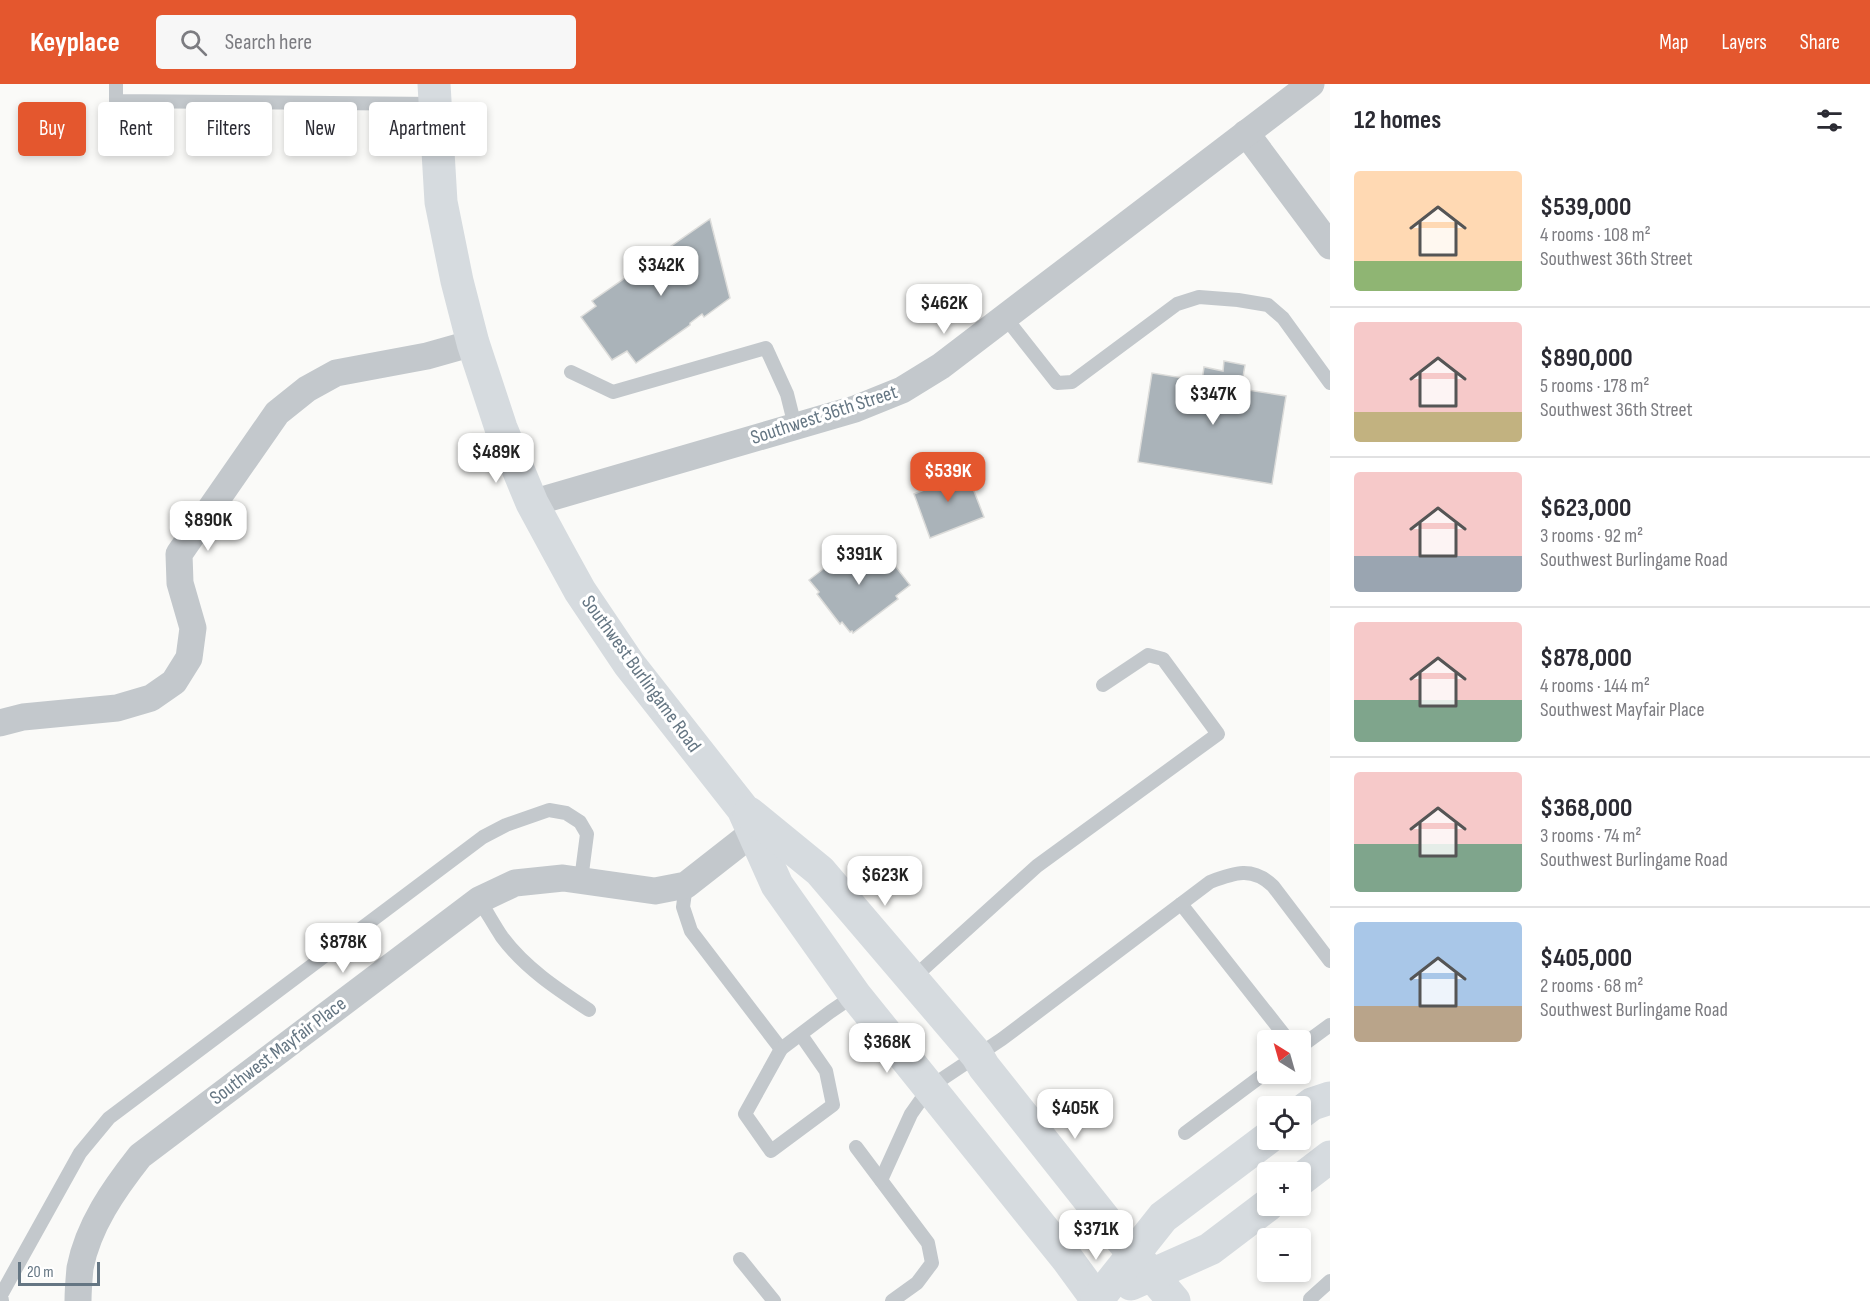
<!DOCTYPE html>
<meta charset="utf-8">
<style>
:root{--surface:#fff;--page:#f7f7f7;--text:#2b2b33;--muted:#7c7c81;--line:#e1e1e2;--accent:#e4572e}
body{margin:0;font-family:"Sofia Sans Condensed",sans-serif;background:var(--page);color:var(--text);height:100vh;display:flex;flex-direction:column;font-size:22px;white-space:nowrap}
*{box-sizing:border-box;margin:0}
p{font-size:20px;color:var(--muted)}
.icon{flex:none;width:33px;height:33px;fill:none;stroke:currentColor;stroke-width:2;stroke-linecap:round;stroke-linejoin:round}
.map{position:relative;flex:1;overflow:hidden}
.panel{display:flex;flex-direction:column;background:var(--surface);width:540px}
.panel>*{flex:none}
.hud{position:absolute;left:18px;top:18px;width:570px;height:54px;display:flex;gap:12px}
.needle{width:39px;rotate:323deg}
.buttons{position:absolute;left:1257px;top:946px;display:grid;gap:12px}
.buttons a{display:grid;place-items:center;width:54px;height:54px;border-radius:6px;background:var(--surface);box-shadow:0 3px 9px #0003;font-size:30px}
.scale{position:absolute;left:18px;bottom:15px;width:82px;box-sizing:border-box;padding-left:6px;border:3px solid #657683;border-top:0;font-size:16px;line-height:21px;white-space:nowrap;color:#657683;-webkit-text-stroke:4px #fff;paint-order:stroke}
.price{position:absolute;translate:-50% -51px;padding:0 14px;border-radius:12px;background:#fff;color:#222;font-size:20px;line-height:39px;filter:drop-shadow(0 2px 3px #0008)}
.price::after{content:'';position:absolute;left:50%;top:36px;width:18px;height:14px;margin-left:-9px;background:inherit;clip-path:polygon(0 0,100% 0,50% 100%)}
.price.active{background:var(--accent);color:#fff}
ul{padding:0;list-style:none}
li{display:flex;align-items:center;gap:18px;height:150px;padding:0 24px}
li+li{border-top:2px solid var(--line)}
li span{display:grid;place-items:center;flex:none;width:168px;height:120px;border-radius:6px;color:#555}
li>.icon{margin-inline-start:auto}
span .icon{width:72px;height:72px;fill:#fffc;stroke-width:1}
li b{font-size:26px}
h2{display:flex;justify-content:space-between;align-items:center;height:72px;padding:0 24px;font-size:26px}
.tag{padding:0 21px;border-radius:6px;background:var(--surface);box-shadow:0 3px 9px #0003;font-size:21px;line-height:54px}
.tag.active{background:var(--accent);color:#fff}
header{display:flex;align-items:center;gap:36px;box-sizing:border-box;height:84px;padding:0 30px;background:var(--accent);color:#fff}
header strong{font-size:28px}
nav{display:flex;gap:33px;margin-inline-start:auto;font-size:21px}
.search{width:420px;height:54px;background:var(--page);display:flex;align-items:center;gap:15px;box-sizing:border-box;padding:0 21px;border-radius:6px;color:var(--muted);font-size:22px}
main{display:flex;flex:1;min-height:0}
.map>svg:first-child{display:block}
.building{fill:#aab3b9;stroke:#dcdcda;stroke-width:1.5}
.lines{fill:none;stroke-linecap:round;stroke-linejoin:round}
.service{stroke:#c3c8cc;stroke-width:14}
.minor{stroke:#c3c8cc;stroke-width:27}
.secondary{stroke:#d6dbdf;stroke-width:33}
.labels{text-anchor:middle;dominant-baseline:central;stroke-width:6;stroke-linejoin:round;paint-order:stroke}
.street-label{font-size:20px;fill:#657683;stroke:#fff}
</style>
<header>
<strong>Keyplace</strong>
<div class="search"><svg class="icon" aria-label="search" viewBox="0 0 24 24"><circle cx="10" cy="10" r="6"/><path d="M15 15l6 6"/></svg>Search here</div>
<nav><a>Map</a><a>Layers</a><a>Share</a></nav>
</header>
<main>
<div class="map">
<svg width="1330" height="1217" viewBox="0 0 1330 1217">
<rect width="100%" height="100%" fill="#fafaf8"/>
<g class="building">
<polygon points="710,135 730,214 704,233 702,230 690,239 690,241 636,279 627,267 612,276 581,233 596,222 592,217"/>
<polygon points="1224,277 1245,281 1241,305 1286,312 1272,400 1138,378 1152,289 1202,297 1204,283 1223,287"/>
<polygon points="948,383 953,394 967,389 984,433 930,454 914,410 929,404 925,392"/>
<polygon points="869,456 892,486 896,483 910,501 896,512 898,515 853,549 852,547 850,548 842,538 840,540 817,510 819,508 809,496 831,479 834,483 843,476 837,467 846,459 853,468"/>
</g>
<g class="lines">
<g class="service">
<polyline points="116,0 116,17 435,20"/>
<polyline points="1005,233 1057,299 1072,298 1177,220 1199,213 1238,216 1268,221 1283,234 1330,299"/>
<polyline points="571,288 613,308 766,264 787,310 795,342"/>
<polyline points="686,801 683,823 691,847 781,965"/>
<path d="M 479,816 C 487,828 494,841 502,853 C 525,884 557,905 589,926"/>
<polyline points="1181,820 1289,957"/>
<polyline points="912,895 1037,782 1218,650 1163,575 1148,571 1103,601"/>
<polyline points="801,951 826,987 833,1021 771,1067 745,1030 781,965 830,928 855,911"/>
<polyline points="1300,963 1330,941"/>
<polyline points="1185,1049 1268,987"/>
<polyline points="856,1063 928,1159 932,1179 917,1199 892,1217"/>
<path d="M 881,1096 L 911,1030 L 930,1003 L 1002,955 L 1210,798 C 1234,789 1252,782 1273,802 L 1330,877"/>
<polyline points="740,1175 774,1217"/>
<polyline points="2,1217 1,1211 80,1069 109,1034 483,753 506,741 549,726 566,729 580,738 587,750 581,796"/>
<polyline points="1310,1217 1310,1215 1330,1197"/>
</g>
<g class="minor">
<polyline points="1246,49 1330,162"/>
<polyline points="532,419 855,325 902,306 941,282 1311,0"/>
<polyline points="0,639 23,633 117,624 151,614 174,598 189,574 193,544 180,499 179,470 277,329 307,305 336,289 427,272 473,259"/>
<path d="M 78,1217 C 78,1206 79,1195 80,1184 C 88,1142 114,1105 140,1072 L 479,816 L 515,799 L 563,794 L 655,807 L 686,801 L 755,747"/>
</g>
<g class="secondary">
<polyline points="434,0 441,118 457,197 473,259 501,344 532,419 558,467 580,507 629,580 743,725 777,801 855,911 1068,1176 1098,1217"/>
<polyline points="749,729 820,787 977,971 984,983 1110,1142 1174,1217"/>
<polyline points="1300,1029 1312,1020 1330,1014"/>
<polyline points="1300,1096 1330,1073"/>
<polyline points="1131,1200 1210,1165 1268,1121"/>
<polyline points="1097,1216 1163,1133 1268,1054"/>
</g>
</g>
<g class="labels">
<g class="street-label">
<text transform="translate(824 331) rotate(-18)">Southwest 36th Street</text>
<text transform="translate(641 590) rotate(54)">Southwest Burlingame Road</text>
<text transform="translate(278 967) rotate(-37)">Southwest Mayfair Place</text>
</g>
</g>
</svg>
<div class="buttons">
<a><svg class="needle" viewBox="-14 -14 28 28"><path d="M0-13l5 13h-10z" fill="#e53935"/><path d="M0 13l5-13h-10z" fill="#7c7c81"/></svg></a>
<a><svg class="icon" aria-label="locate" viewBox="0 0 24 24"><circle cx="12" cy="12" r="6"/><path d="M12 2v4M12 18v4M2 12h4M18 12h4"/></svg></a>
<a>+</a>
<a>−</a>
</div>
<div class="scale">20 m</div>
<b class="price" style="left:661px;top:213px">$342K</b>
<b class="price" style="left:944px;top:251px">$462K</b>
<b class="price" style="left:1213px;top:342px">$347K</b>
<b class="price" style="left:496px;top:400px">$489K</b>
<b class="price active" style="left:948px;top:419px">$539K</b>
<b class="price" style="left:208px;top:468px">$890K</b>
<b class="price" style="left:859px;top:502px">$391K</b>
<b class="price" style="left:885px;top:823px">$623K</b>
<b class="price" style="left:343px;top:890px">$878K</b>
<b class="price" style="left:887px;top:990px">$368K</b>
<b class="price" style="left:1075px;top:1056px">$405K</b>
<b class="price" style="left:1096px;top:1177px">$371K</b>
<div class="hud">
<a class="tag active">Buy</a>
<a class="tag">Rent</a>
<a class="tag">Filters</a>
<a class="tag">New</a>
<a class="tag">Apartment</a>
</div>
</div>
<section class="panel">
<h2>12 homes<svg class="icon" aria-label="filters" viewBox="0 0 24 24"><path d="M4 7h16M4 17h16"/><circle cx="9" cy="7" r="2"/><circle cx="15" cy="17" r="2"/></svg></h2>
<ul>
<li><span style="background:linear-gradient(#ffd9b3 75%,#8fb573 0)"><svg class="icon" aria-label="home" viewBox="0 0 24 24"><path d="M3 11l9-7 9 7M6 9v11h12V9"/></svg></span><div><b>$539,000</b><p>4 rooms · 108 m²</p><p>Southwest 36th Street</p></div></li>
<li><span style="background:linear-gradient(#f6c9c9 75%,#c2b280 0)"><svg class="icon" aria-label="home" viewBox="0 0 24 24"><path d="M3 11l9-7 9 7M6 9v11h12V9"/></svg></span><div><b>$890,000</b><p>5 rooms · 178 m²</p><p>Southwest 36th Street</p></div></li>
<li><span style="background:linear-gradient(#f6c9c9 70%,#9aa5b1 0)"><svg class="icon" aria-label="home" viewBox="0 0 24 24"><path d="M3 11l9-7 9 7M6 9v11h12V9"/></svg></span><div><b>$623,000</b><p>3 rooms · 92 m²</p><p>Southwest Burlingame Road</p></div></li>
<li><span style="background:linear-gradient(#f6c9c9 65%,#7fa58c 0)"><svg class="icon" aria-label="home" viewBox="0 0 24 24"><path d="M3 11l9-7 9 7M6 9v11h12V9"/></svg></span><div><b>$878,000</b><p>4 rooms · 144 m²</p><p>Southwest Mayfair Place</p></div></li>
<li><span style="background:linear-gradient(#f6c9c9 60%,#7fa58c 0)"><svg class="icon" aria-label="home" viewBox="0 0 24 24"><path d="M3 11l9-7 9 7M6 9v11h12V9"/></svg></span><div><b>$368,000</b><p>3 rooms · 74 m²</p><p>Southwest Burlingame Road</p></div></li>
<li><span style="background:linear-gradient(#a9c7e8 70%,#b9a48a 0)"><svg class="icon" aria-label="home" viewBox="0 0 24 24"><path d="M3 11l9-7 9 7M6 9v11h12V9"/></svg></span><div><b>$405,000</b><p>2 rooms · 68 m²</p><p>Southwest Burlingame Road</p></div></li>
</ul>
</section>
</main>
